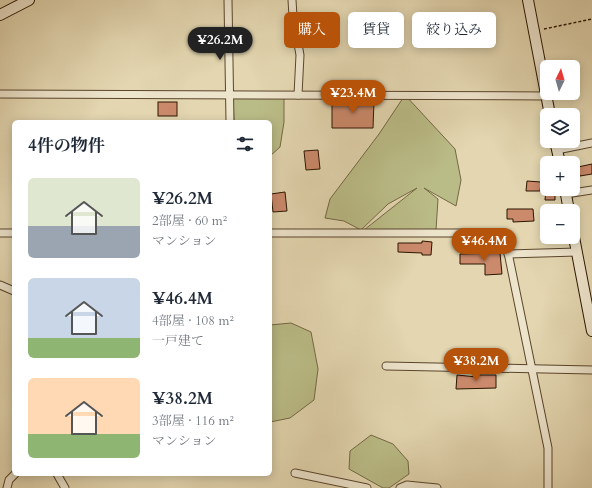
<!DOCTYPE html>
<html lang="ja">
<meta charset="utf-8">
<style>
:root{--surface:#fff;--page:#f6f6f7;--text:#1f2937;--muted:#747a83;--accent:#b45309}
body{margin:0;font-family:Cardo,"Noto Serif JP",serif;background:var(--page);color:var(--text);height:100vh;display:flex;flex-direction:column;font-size:15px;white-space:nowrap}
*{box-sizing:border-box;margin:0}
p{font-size:13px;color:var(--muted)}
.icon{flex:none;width:22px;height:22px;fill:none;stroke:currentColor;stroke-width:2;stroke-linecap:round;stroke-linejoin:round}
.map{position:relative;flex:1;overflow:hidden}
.sheet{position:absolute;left:12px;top:120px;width:260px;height:356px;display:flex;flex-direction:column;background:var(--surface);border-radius:6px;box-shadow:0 2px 10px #0003}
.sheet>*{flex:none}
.guide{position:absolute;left:284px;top:12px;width:248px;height:36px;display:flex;gap:8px}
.needle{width:26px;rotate:5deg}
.controls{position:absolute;left:540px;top:60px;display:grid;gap:8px}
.controls a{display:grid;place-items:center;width:40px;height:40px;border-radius:6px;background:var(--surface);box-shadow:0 2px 10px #0003;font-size:20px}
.price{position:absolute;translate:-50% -34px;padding:0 9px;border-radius:14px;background:var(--accent);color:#fff;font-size:13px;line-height:26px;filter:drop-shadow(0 1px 2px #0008)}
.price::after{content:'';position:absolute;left:50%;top:24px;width:12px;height:9px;margin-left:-6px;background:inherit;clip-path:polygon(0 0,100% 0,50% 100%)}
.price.selected{background:#222;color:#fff}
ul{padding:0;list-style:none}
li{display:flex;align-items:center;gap:12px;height:100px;padding:0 16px}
li span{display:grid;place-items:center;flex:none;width:112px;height:80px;border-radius:6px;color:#555}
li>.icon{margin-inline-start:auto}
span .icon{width:48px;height:48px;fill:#fffc;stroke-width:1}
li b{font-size:17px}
h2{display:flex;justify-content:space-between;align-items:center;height:48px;padding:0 16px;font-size:17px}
.pill{padding:0 14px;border-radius:6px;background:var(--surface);box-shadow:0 2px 10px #0003;font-size:14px;line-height:36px}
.pill.selected{background:var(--accent);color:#fff}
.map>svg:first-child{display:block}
.green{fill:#babc87;stroke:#736844}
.building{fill:#cb8a6c;stroke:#2c1500}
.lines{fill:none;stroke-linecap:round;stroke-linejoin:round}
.street-casing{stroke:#5a452c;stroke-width:9}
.secondary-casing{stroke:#2c1500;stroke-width:12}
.path{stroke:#2c1500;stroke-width:1.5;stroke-dasharray:3 2;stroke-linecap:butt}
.street{stroke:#ede4cc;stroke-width:7}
.secondary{stroke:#ede4cc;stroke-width:10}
</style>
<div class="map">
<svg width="592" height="488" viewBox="0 0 592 488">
<rect width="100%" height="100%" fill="#e3d6b0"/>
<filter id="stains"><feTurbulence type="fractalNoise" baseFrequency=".005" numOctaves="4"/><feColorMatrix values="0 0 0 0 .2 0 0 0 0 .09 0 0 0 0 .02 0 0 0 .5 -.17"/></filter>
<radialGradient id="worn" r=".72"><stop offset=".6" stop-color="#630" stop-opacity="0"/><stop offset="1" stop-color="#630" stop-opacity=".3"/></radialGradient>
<g class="green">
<polygon points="284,95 284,122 280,147 270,156 270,122 234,122 233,98"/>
<polygon points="405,95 455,149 461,180 456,206 424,188 438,199 436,230 364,230 417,188 388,204 361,230 344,221 325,218 330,199 379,134"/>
<polygon points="291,323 311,332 318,369 314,400 290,418 270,422 270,325"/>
<polygon points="371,435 393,444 408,461 409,474 389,488 383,488 349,469 350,451"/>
</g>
<g class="building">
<polygon points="332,101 374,101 373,128 332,128"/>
<rect x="158" y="102" width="19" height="14"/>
<polygon points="318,150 320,169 306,170 304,151"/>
<polygon points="592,164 592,174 580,176 578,167"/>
<polygon points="527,181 541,182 540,191 526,191"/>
<polygon points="546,189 555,189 555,200 545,200"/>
<polygon points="285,192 287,211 273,212 271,194"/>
<polygon points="507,209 533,209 534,221 513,222 513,219 507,219"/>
<polygon points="422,241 432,242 431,255 422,255 422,253 398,252 398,243 422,243"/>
<polygon points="500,253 502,274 485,275 485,264 460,264 460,254"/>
<polygon points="457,375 477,377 477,375 496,375 496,388 456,389"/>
</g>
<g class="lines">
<defs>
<g id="street">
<polyline points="228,0 230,122"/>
<polyline points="292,0 293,16 300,55 298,95"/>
<polyline points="0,94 547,96"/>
<polyline points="557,150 592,143"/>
<polyline points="566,194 592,190"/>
<polyline points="0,233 14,233"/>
<polyline points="270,233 504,233 548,448 548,488"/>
<polyline points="508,254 577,252"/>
<polyline points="0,285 14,291"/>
<polyline points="386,366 592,370"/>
<polyline points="295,473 367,488"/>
<polyline points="57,474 65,488"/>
<polyline points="7,488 9,480 15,474"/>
<polyline points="400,488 407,485 437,488"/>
</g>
<g id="secondary">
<polyline points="528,0 550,115"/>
<polyline points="0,15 29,0"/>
<polyline points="555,141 560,163"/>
<polyline points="565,189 569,211"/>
<polyline points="573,232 592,331"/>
</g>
</defs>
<use href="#street" class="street-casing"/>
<use href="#secondary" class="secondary-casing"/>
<polyline class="path" points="544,29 592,19"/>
<use href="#street" class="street"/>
<use href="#secondary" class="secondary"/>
</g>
<rect width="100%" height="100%" filter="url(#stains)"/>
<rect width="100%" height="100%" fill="url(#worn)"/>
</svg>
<div class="controls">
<a><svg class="needle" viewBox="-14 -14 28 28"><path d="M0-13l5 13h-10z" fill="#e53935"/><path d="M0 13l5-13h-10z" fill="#747a83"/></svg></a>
<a><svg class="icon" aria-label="layers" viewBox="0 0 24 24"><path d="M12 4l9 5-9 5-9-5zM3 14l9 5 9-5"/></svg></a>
<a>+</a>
<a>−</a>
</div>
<b class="price selected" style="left:220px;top:61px">¥26.2M</b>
<b class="price" style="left:353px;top:114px">¥23.4M</b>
<b class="price" style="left:484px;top:262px">¥46.4M</b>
<b class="price" style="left:476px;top:382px">¥38.2M</b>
<div class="guide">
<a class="pill selected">購入</a>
<a class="pill">賃貸</a>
<a class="pill">絞り込み</a>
</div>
<section class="sheet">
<h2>4件の物件<svg class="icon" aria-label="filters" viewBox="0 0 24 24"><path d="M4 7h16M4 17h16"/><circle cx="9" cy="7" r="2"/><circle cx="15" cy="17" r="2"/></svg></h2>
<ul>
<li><span style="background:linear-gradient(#dfe7d0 60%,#9aa5b1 0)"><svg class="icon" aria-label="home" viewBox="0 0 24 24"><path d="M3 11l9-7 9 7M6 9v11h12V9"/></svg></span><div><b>¥26.2M</b><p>2部屋 · 60 m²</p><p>マンション</p></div></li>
<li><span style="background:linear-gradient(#c9d6e8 75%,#8fb573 0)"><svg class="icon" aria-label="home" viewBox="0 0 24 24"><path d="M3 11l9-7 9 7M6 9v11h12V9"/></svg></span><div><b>¥46.4M</b><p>4部屋 · 108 m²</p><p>一戸建て</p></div></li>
<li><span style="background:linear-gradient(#ffd9b3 70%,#8fb573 0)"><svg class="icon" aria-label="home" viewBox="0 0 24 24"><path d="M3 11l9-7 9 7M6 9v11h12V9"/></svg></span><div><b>¥38.2M</b><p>3部屋 · 116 m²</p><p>マンション</p></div></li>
</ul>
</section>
</div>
